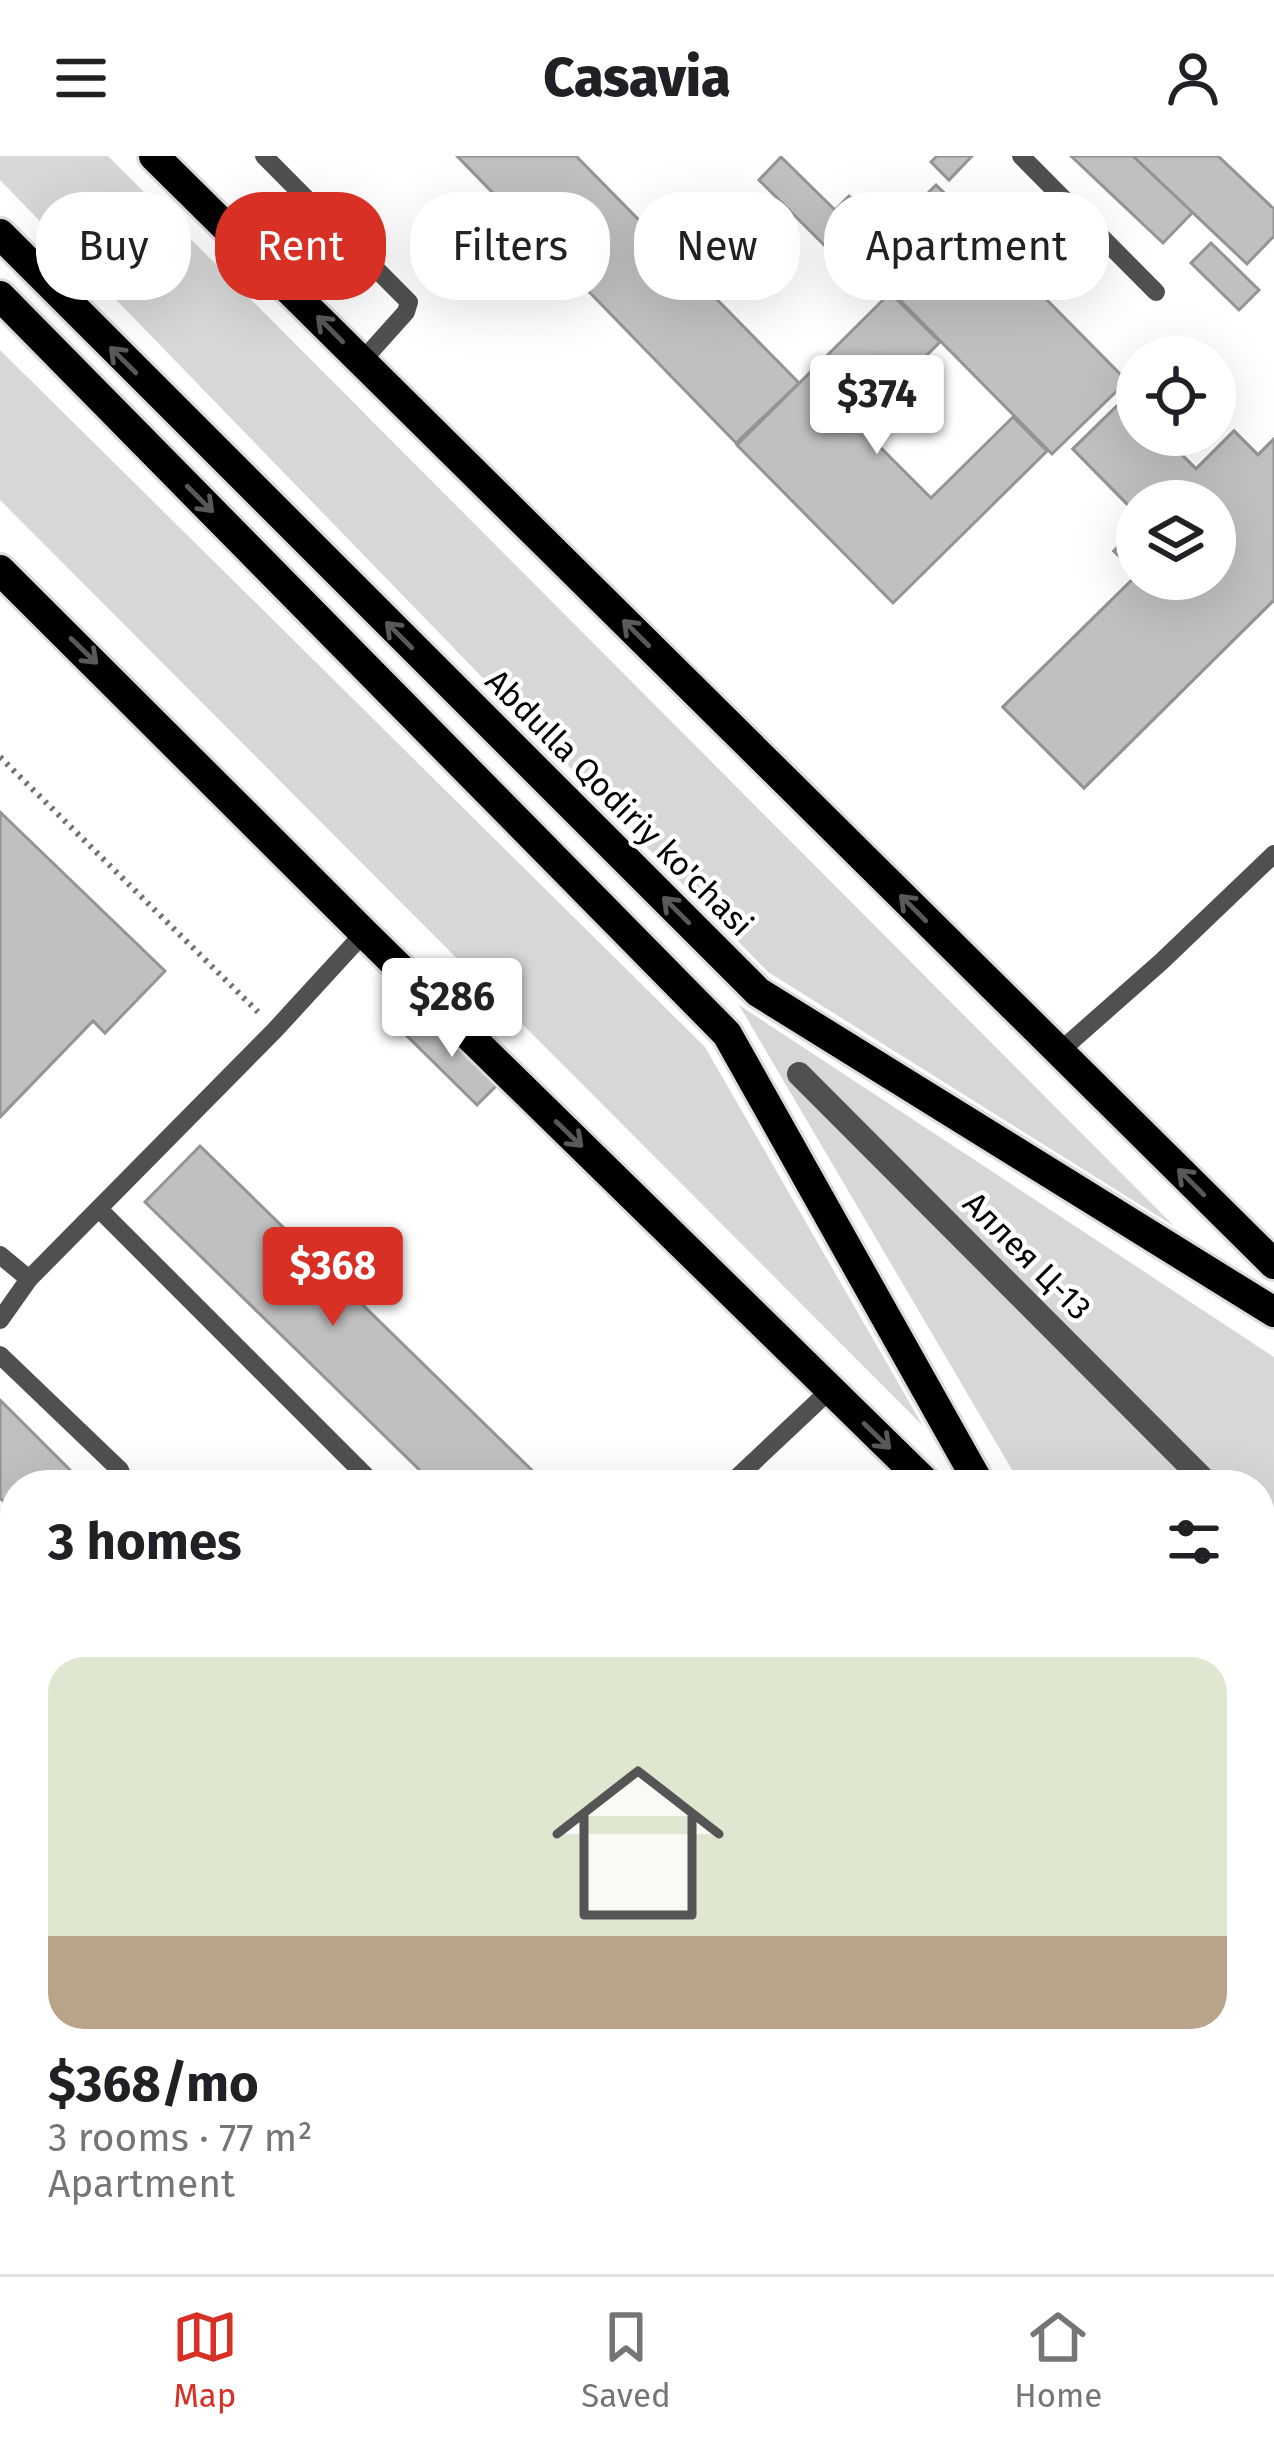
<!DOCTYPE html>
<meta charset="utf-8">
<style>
:root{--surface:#fff;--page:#f2f2f2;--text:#202124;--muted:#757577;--line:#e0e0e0;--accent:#d93025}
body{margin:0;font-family:"Fira Sans",sans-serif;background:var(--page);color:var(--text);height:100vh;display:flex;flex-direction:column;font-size:45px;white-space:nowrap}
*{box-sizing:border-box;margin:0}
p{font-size:39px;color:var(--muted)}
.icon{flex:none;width:66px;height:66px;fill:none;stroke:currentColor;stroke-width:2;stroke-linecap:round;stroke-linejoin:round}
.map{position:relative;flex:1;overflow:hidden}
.side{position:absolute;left:0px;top:1314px;width:1275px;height:804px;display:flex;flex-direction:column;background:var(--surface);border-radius:48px 48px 0 0;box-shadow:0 12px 48px #0002}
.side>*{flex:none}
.banner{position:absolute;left:36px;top:36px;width:1203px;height:108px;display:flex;gap:24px}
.controls{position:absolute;left:1116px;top:180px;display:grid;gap:24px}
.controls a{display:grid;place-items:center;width:120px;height:120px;border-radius:50%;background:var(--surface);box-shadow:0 12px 48px #0002;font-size:60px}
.price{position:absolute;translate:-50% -102px;padding:0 27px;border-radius:12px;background:#fff;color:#222;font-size:39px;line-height:78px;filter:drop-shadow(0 3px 6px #0008)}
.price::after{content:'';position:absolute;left:50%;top:72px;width:36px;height:27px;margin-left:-18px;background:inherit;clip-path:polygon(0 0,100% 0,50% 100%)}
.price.active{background:var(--accent);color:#fff}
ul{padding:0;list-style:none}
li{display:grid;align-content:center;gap:24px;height:636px;padding:0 48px}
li+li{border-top:3px solid var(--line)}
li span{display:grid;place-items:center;height:372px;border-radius:36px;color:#555}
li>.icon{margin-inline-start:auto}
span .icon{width:216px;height:216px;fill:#fffc;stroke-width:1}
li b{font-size:51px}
h2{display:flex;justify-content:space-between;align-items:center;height:144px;padding:0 48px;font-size:51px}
.tag{padding:0 42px;border-radius:48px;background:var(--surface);box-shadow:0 12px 48px #0002;font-size:42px;line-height:108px}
.tag.active{background:var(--accent);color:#fff}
header{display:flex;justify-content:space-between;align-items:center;height:156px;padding:0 48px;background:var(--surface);font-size:54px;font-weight:800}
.dock{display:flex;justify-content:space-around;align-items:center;height:168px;border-top:3px solid var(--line);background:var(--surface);font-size:33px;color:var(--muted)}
.dock a{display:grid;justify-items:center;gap:6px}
.dock .active{color:var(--accent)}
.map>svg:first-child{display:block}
.green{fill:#d7d7d7}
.building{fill:#c0c0c0;stroke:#949494;stroke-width:3}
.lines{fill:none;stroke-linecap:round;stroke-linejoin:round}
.primary-casing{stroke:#dbdbdb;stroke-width:36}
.path{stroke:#727272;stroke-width:6;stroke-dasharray:3 6;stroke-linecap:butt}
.lane{stroke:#505050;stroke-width:18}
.street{stroke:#505050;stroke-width:24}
.primary{stroke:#000;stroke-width:30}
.oneway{stroke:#595959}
.labels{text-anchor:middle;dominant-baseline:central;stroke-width:9;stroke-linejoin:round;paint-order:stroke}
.street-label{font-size:33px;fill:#000;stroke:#fff}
</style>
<header><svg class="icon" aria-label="menu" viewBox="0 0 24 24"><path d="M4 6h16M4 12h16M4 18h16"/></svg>Casavia<svg class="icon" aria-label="person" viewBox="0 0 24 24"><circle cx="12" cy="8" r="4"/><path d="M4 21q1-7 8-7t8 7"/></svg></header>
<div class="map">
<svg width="1274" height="2118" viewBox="0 0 1274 2118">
<rect width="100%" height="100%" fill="#fff"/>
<g class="green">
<polygon points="0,0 108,0 1174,1070 768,816 0,24"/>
<polygon points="0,194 705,891 923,1270 0,344"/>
<polygon points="739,849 1274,1201 1274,1615 1260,1600 1260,1329 1021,1329"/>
</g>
<g class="building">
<polygon points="457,0 576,0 799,227 736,287"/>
<polygon points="937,0 972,0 949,24 931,6"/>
<polygon points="1071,0 1133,0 1193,56 1163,87"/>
<polygon points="1133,0 1218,0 1274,53 1274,80 1247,108"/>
<polygon points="781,1 835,54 849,40 863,54 826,91 759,24"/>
<polygon points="936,29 955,47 878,124 859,105"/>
<polygon points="966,62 1127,225 1052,298 891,135"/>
<polygon points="1211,87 1259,134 1239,154 1191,107"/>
<polygon points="890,137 940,186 857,268 931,342 1013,261 1047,295 893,447 737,289"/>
<polygon points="1125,242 1137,254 1137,279 1162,279 1196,313 1234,275 1258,299 1274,283 1274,444 1084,632 1003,551 1137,419 1137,423 1215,423 1215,345 1137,345 1137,358 1073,293"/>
<polygon points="1125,242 1137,254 1137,279 1162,279 1196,313 1234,275 1258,299 1274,283 1274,444 1084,632 1003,551 1137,419 1137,423 1215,423 1215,345 1137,345 1137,358 1073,293"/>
<polygon points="1125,242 1137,254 1137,279 1162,279 1196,313 1234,275 1258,299 1274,283 1274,444 1084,632 1003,551 1137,419 1137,423 1215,423 1215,345 1137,345 1137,358 1073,293"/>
<polygon points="1137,371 1137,418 1114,395"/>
<polygon points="1137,371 1137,418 1114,395"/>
<polygon points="1137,371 1137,418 1114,395"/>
<polygon points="0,656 165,815 105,877 93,865 0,961"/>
<polygon points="426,859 497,929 477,949 406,879"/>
<polygon points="200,990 547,1329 435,1329 145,1046"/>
<polygon points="0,1244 85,1329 15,1329 15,1357 0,1342"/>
<polygon points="9,1424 15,1429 15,1526 0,1511 0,1434"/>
<polygon points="0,1791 15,1806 15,1830 0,1845"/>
<polygon points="15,2036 15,2103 60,2103 76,2118 0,2118 0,2051"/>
<polygon points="1260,2048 1274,2062 1274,2118 1227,2118 1211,2103 1260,2103"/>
<polygon points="156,2103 235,2103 220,2118 141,2118"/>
<polygon points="327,2103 424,2103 439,2118 343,2118"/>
<polygon points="594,2103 607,2103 622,2118 579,2118"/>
<polygon points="753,2103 853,2103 867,2118 768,2118"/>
</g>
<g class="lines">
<defs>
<g id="primary">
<polyline points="154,0 1274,1108"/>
<polyline points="0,78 758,836 1274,1156"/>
<polyline points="0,140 727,878 980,1329"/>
<polyline points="0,414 364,777 928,1329"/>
<polyline points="1260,1660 1274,1674"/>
</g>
</defs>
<use href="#primary" class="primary-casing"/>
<g class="path">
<polyline points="0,601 258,856"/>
<polyline points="1260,1734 1271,1723"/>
</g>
<g class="lane">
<polyline points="264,0 409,146 406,156 362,205"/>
<polyline points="1021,0 1156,136"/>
<polyline points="1059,896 1161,806 1274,698"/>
<polyline points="99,1053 375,1329"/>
<polyline points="0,1099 29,1123 275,874 364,777"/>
<polyline points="0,1164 29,1123"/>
<polyline points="0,1199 120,1314 126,1329"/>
<polyline points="729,1329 830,1234"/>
<polyline points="0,1605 15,1619"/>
<polyline points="0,1951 15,1938"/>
<polyline points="502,2103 518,2118"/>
<polyline points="912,2103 925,2118"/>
<polyline points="1164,2103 1179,2118"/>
</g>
<g class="street">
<polyline points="799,918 1209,1329"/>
<polyline points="1260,1380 1274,1394"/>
</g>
<use href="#primary" class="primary"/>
</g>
<defs><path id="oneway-shaft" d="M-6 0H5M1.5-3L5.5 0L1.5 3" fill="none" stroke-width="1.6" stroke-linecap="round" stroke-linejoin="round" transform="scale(3)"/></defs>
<g class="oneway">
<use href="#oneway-shaft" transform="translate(330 173) rotate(-135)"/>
<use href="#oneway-shaft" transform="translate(123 204) rotate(-135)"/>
<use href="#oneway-shaft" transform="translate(200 343) rotate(45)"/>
<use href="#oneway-shaft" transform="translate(636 477) rotate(-135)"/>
<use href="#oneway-shaft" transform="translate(399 479) rotate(-135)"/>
<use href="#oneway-shaft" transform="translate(84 495) rotate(44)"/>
<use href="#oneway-shaft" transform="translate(913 752) rotate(-135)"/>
<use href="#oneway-shaft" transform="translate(676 754) rotate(-135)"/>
<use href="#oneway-shaft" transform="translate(569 978) rotate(44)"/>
<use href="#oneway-shaft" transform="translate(1191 1026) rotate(-135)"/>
<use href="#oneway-shaft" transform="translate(877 1280) rotate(44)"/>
</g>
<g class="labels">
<g class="street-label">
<text transform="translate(619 647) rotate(45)">Abdulla Qodiriy ko'chasi</text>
<text transform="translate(1027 1100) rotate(45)">Аллея Ц-13</text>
</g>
</g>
</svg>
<div class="controls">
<a><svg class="icon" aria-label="locate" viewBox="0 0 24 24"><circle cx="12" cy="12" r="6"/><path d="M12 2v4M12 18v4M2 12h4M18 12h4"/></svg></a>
<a><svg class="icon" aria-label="layers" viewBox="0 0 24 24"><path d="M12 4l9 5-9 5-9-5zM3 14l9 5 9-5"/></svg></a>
</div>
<b class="price" style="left:877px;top:301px">$374</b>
<b class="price" style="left:452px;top:904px">$286</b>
<b class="price active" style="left:333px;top:1173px">$368</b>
<div class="banner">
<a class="tag">Buy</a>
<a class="tag active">Rent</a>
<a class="tag">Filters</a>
<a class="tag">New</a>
<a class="tag">Apartment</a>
</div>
<section class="side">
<h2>3 homes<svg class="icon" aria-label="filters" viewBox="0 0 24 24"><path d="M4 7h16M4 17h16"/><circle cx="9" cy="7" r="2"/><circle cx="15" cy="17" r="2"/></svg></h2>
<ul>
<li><span style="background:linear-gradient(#dfe7d0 75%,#b9a48a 0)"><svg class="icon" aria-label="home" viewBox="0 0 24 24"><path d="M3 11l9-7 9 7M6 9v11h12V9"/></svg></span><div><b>$368/mo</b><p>3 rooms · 77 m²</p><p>Apartment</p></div></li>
</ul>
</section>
</div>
<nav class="dock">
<a class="active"><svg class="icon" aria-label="map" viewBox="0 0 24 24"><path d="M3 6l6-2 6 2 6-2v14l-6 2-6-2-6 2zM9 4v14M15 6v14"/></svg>Map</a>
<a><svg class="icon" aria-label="saved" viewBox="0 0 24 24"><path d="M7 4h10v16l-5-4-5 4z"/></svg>Saved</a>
<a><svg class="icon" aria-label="home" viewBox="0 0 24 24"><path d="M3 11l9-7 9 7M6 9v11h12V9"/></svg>Home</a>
</nav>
